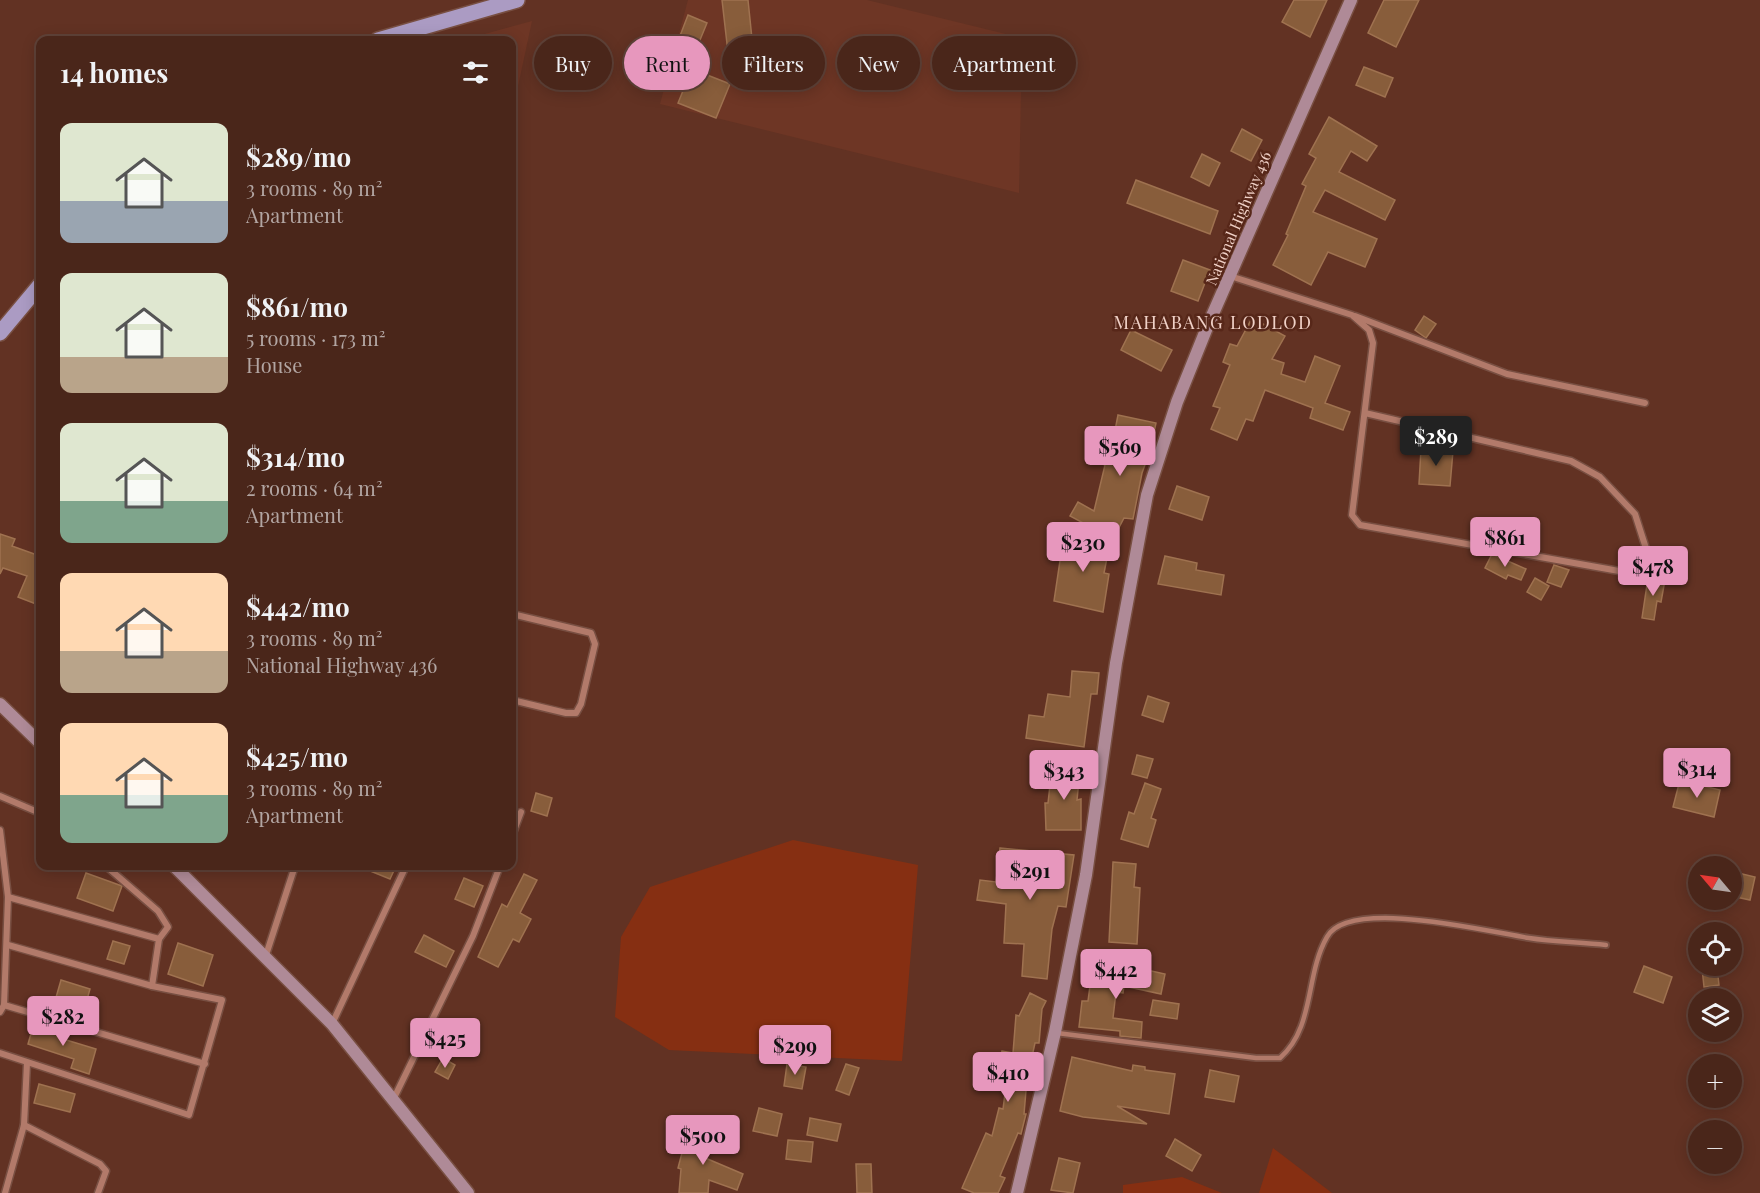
<!DOCTYPE html>
<meta charset="utf-8">
<style>
:root{--surface:#4a261a;--page:#512e23;--text:#f1f3f6;--muted:#b2a5a2;--line:#614339;--accent:#e797bd}
body{margin:0;font-family:"Playfair Display",serif;background:var(--page);color:var(--text);height:100vh;display:flex;flex-direction:column;font-size:22px;white-space:nowrap}
*{box-sizing:border-box;margin:0}
p{font-size:20px;color:var(--muted)}
.icon{flex:none;width:33px;height:33px;fill:none;stroke:currentColor;stroke-width:2;stroke-linecap:round;stroke-linejoin:round}
.map{position:relative;flex:1;overflow:hidden}
.drawer{position:absolute;left:36px;top:36px;width:480px;height:834px;display:flex;flex-direction:column;background:var(--surface);border-radius:12px;box-shadow:0 3px 15px #0003,0 0 0 2px var(--line)}
.drawer>*{flex:none}
.top-card{position:absolute;left:534px;top:36px;width:570px;height:54px;display:flex;gap:12px}
.needle{width:39px;rotate:299deg}
.controls{position:absolute;left:1688px;top:856px;display:grid;gap:12px}
.controls a{display:grid;place-items:center;width:54px;height:54px;border-radius:50%;background:var(--surface);box-shadow:0 3px 15px #0003,0 0 0 2px var(--line);font-size:30px}
.price{position:absolute;translate:-50% -51px;padding:0 14px;border-radius:6px;background:var(--accent);color:#111;font-size:20px;line-height:39px;filter:drop-shadow(0 2px 3px #0008)}
.price::after{content:'';position:absolute;left:50%;top:36px;width:18px;height:14px;margin-left:-9px;background:inherit;clip-path:polygon(0 0,100% 0,50% 100%)}
.price.current{background:#222;color:#fff}
ul{padding:0;list-style:none}
li{display:flex;align-items:center;gap:18px;height:150px;padding:0 24px}
li span{display:grid;place-items:center;flex:none;width:168px;height:120px;border-radius:12px;color:#555}
li>.icon{margin-inline-start:auto}
span .icon{width:72px;height:72px;fill:#fffc;stroke-width:1}
li b{font-size:26px}
h2{display:flex;justify-content:space-between;align-items:center;height:72px;padding:0 24px;font-size:26px}
.tag{padding:0 21px;border-radius:27px;background:var(--surface);box-shadow:0 3px 15px #0003,0 0 0 2px var(--line);font-size:21px;line-height:54px}
.tag.current{background:var(--accent);color:#111}
.map>svg:first-child{display:block}
.built{fill:#6e3625}
.green{fill:#862f12}
.building{fill:#885d3b;stroke:#9f7250;stroke-width:1.5}
.lines{fill:none;stroke-linecap:round;stroke-linejoin:round}
.lane-casing{stroke:#784f42;stroke-width:8}
.street-casing{stroke:#784f42;stroke-width:9}
.secondary-casing{stroke:#784f42;stroke-width:15}
.primary-casing{stroke:#784f42;stroke-width:18}
.lane{stroke:#b27a6a;stroke-width:4.5}
.street{stroke:#b27a6a;stroke-width:6}
.secondary{stroke:#af8a97;stroke-width:12}
.primary{stroke:#ab9bc3;stroke-width:15}
.labels{text-anchor:middle;dominant-baseline:central;stroke-width:5;stroke-linejoin:round;paint-order:stroke}
.street-label{font-size:15px;fill:#f0d1c7;stroke:#572719}
.quarter-label{font-size:18px;letter-spacing:1.5px;fill:#f0d1c7;stroke:#572719}
</style>
<div class="map">
<svg width="1760" height="1193" viewBox="0 0 1760 1193">
<rect width="100%" height="100%" fill="#623223"/>
<g class="built">
<polygon points="688,0 867,0 1022,38 1019,193 660,104"/>
<polygon points="532,21 512,114 512,40 463,40"/>
</g>
<g class="green">
<polygon points="793,840 918,865 902,1061 669,1050 615,1017 621,937 650,887"/>
<polygon points="1273,1148 1332,1193 1259,1193"/>
<polygon points="1182,1177 1222,1193 1123,1193 1123,1185"/>
</g>
<g class="building">
<polygon points="722,0 748,0 755,68 730,70"/>
<polygon points="1294,0 1327,0 1310,37 1282,22"/>
<polygon points="1384,0 1419,0 1396,47 1368,33"/>
<polygon points="688,15 707,23 688,69 670,62"/>
<polygon points="1364,67 1393,78 1385,97 1356,85"/>
<polygon points="692,69 730,84 716,118 678,103"/>
<polygon points="1329,117 1377,146 1367,161 1351,151 1339,172 1395,200 1385,220 1325,190 1313,212 1377,239 1365,267 1328,252 1311,285 1273,265 1288,235 1286,234 1306,186 1302,184 1316,158 1309,154"/>
<polygon points="1242,129 1262,140 1251,161 1231,151"/>
<polygon points="1202,154 1220,163 1209,186 1191,177"/>
<polygon points="1136,180 1218,211 1210,234 1127,203"/>
<polygon points="1183,260 1210,270 1198,301 1171,291"/>
<polygon points="1424,316 1436,324 1426,338 1415,330"/>
<polygon points="1252,318 1285,336 1272,359 1284,363 1281,374 1305,382 1315,356 1340,366 1325,403 1350,412 1343,430 1310,418 1313,408 1265,390 1253,421 1246,419 1237,440 1211,429 1220,408 1213,406 1230,365 1223,362 1230,344 1237,346"/>
<polygon points="1131,330 1172,350 1161,371 1121,350"/>
<polygon points="1118,415 1156,423 1150,451 1142,473 1133,519 1124,518 1113,539 1070,516 1078,502 1094,511 1105,465 1098,462 1104,448 1111,451"/>
<polygon points="1421,449 1453,451 1450,486 1419,484"/>
<polygon points="1177,486 1209,497 1202,520 1169,509"/>
<polygon points="0,534 15,539 12,546 40,556 40,590 36,604 18,597 27,576 3,568 0,574"/>
<polygon points="1064,534 1110,543 1104,573 1109,574 1103,612 1054,601"/>
<polygon points="1492,554 1526,569 1521,580 1508,575 1506,579 1485,568"/>
<polygon points="1165,556 1197,563 1196,570 1224,575 1221,595 1158,584"/>
<polygon points="1554,565 1569,570 1561,587 1547,582"/>
<polygon points="1535,578 1549,586 1541,600 1527,592"/>
<polygon points="1648,578 1665,580 1661,602 1657,601 1654,620 1642,618"/>
<polygon points="1072,671 1099,673 1097,694 1091,694 1084,747 1026,738 1029,715 1044,717 1048,694 1070,697"/>
<polygon points="1148,696 1169,703 1163,722 1142,715"/>
<polygon points="1137,755 1153,759 1147,778 1132,774"/>
<polygon points="1052,767 1080,770 1077,800 1081,799 1081,830 1046,830 1045,803 1048,803"/>
<polygon points="1680,780 1720,790 1714,817 1673,807"/>
<polygon points="1145,783 1161,789 1151,818 1156,820 1148,847 1121,839 1129,812 1134,814"/>
<polygon points="536,793 552,798 547,816 531,811"/>
<polygon points="1000,848 1074,855 1066,907 1058,906 1052,929 1047,979 1022,976 1024,944 1004,943 1006,904 977,900 980,880 996,882"/>
<polygon points="1113,862 1136,864 1134,887 1140,888 1137,944 1109,942"/>
<polygon points="358,866 396,866 390,879"/>
<polygon points="1734,872 1755,877 1750,900 1731,896"/>
<polygon points="86,873 122,886 113,911 77,898"/>
<polygon points="524,874 537,880 520,913 531,919 519,942 513,939 498,967 478,957 502,904 507,907"/>
<polygon points="464,878 483,886 474,907 455,899"/>
<polygon points="424,935 454,951 446,967 415,952"/>
<polygon points="113,941 130,946 124,964 107,959"/>
<polygon points="178,943 213,955 203,986 168,974"/>
<polygon points="1644,966 1672,977 1663,1003 1634,992"/>
<polygon points="1717,967 1719,985 1704,987 1702,968"/>
<polygon points="1138,968 1165,974 1161,994 1124,986 1123,993 1116,992 1113,1018 1142,1022 1141,1038 1120,1036 1120,1031 1079,1027 1082,1001 1088,1001 1092,970 1136,975"/>
<polygon points="61,980 90,989 84,1010 55,1001"/>
<polygon points="1030,993 1046,1001 1042,1009 1039,1043 1035,1043 1027,1079 1024,1114 1026,1114 1021,1134 1018,1133 1000,1176 1005,1178 998,1193 974,1193 962,1188 986,1133 992,1136 999,1108 1003,1109 1008,1070 998,1068 1002,1051 1013,1053 1016,1015 1019,1016"/>
<polygon points="1153,1000 1179,1004 1177,1019 1150,1015"/>
<polygon points="34,1023 65,1033 63,1039 96,1049 89,1074 71,1068 74,1059 28,1044"/>
<polygon points="1072,1057 1132,1071 1133,1065 1145,1067 1145,1070 1175,1074 1169,1114 1117,1106 1147,1124 1083,1117 1060,1111"/>
<polygon points="443,1058 455,1065 448,1079 435,1072"/>
<polygon points="787,1064 806,1067 802,1089 784,1086"/>
<polygon points="846,1064 859,1068 849,1095 836,1090"/>
<polygon points="1210,1070 1239,1076 1234,1102 1205,1097"/>
<polygon points="39,1084 75,1094 70,1112 34,1103"/>
<polygon points="759,1108 782,1114 777,1136 753,1131"/>
<polygon points="810,1118 841,1124 837,1141 807,1135"/>
<polygon points="689,1126 710,1132 703,1157 743,1174 737,1190 709,1180 708,1193 679,1193 681,1169 678,1168"/>
<polygon points="1175,1139 1201,1155 1192,1171 1166,1156"/>
<polygon points="788,1140 813,1142 811,1162 786,1159"/>
<polygon points="1059,1158 1080,1163 1073,1193 1051,1190"/>
<polygon points="856,1164 871,1164 872,1193 857,1193"/>
</g>
<g class="lines">
<defs>
<path id="lane" d="M 1057,1033 L 1256,1058 L 1280,1058 C 1315,1027 1305,975 1327,937 C 1349,897 1490,932 1529,938 C 1554,942 1580,942 1606,945"/>
<g id="street">
<polyline points="1230,276 1352,315 1369,330 1373,343 1352,515 1360,525 1636,574 1647,572 1651,564 1635,514 1600,477 1571,461 1365,413"/>
<polyline points="1355,316 1507,374 1645,403"/>
<polyline points="512,614 591,633 595,644 581,704 576,713 566,713 512,700"/>
<polyline points="0,796 40,813"/>
<polyline points="0,830 8,897 4,1005 0,1012"/>
<polyline points="512,836 521,812"/>
<polyline points="106,866 158,911 168,927 159,939"/>
<polyline points="8,897 159,939 152,986"/>
<polyline points="266,955 295,866"/>
<polyline points="4,1005 205,1064"/>
<polyline points="332,1024 406,866"/>
<polyline points="0,1053 189,1115 222,1000 152,986 8,945"/>
<polyline points="394,1098 473,936 500,866"/>
<polyline points="24,1125 100,1164 106,1171 98,1193"/>
<polyline points="5,1193 24,1125 27,1063"/>
</g>
<g id="secondary">
<polyline points="0,704 40,743"/>
<polyline points="174,866 332,1024 468,1193"/>
<polyline points="1017,1193 1055,1032 1086,875 1116,663 1147,495 1177,402 1208,325 1351,0"/>
</g>
<g id="primary">
<polyline points="378,40 517,0"/>
<polyline points="0,333 40,285"/>
</g>
</defs>
<use href="#lane" class="lane-casing"/>
<use href="#street" class="street-casing"/>
<use href="#secondary" class="secondary-casing"/>
<use href="#primary" class="primary-casing"/>
<use href="#lane" class="lane"/>
<use href="#street" class="street"/>
<use href="#secondary" class="secondary"/>
<use href="#primary" class="primary"/>
</g>
<g class="labels">
<g class="street-label">
<text transform="translate(1238 218) rotate(-67)">National Highway 436</text>
</g>
<g class="quarter-label">
<text x="1213" y="322">MAHABANG LODLOD</text>
</g>
</g>
</svg>
<div class="controls">
<a><svg class="needle" viewBox="-14 -14 28 28"><path d="M0-13l5 13h-10z" fill="#e53935"/><path d="M0 13l5-13h-10z" fill="#b2a5a2"/></svg></a>
<a><svg class="icon" aria-label="locate" viewBox="0 0 24 24"><circle cx="12" cy="12" r="6"/><path d="M12 2v4M12 18v4M2 12h4M18 12h4"/></svg></a>
<a><svg class="icon" aria-label="layers" viewBox="0 0 24 24"><path d="M12 4l9 5-9 5-9-5zM3 14l9 5 9-5"/></svg></a>
<a>+</a>
<a>−</a>
</div>
<b class="price current" style="left:1436px;top:467px">$289</b>
<b class="price" style="left:1120px;top:477px">$569</b>
<b class="price" style="left:1505px;top:568px">$861</b>
<b class="price" style="left:1083px;top:573px">$230</b>
<b class="price" style="left:1653px;top:597px">$478</b>
<b class="price" style="left:1697px;top:799px">$314</b>
<b class="price" style="left:1064px;top:801px">$343</b>
<b class="price" style="left:1030px;top:901px">$291</b>
<b class="price" style="left:1116px;top:1000px">$442</b>
<b class="price" style="left:63px;top:1047px">$282</b>
<b class="price" style="left:445px;top:1069px">$425</b>
<b class="price" style="left:795px;top:1076px">$299</b>
<b class="price" style="left:1008px;top:1103px">$410</b>
<b class="price" style="left:703px;top:1166px">$500</b>
<div class="top-card">
<a class="tag">Buy</a>
<a class="tag current">Rent</a>
<a class="tag">Filters</a>
<a class="tag">New</a>
<a class="tag">Apartment</a>
</div>
<section class="drawer">
<h2>14 homes<svg class="icon" aria-label="filters" viewBox="0 0 24 24"><path d="M4 7h16M4 17h16"/><circle cx="9" cy="7" r="2"/><circle cx="15" cy="17" r="2"/></svg></h2>
<ul>
<li><span style="background:linear-gradient(#dfe7d0 65%,#9aa5b1 0)"><svg class="icon" aria-label="home" viewBox="0 0 24 24"><path d="M3 11l9-7 9 7M6 9v11h12V9"/></svg></span><div><b>$289/mo</b><p>3 rooms · 89 m²</p><p>Apartment</p></div></li>
<li><span style="background:linear-gradient(#dfe7d0 70%,#b9a48a 0)"><svg class="icon" aria-label="home" viewBox="0 0 24 24"><path d="M3 11l9-7 9 7M6 9v11h12V9"/></svg></span><div><b>$861/mo</b><p>5 rooms · 173 m²</p><p>House</p></div></li>
<li><span style="background:linear-gradient(#dfe7d0 65%,#7fa58c 0)"><svg class="icon" aria-label="home" viewBox="0 0 24 24"><path d="M3 11l9-7 9 7M6 9v11h12V9"/></svg></span><div><b>$314/mo</b><p>2 rooms · 64 m²</p><p>Apartment</p></div></li>
<li><span style="background:linear-gradient(#ffd9b3 65%,#b9a48a 0)"><svg class="icon" aria-label="home" viewBox="0 0 24 24"><path d="M3 11l9-7 9 7M6 9v11h12V9"/></svg></span><div><b>$442/mo</b><p>3 rooms · 89 m²</p><p>National Highway 436</p></div></li>
<li><span style="background:linear-gradient(#ffd9b3 60%,#7fa58c 0)"><svg class="icon" aria-label="home" viewBox="0 0 24 24"><path d="M3 11l9-7 9 7M6 9v11h12V9"/></svg></span><div><b>$425/mo</b><p>3 rooms · 89 m²</p><p>Apartment</p></div></li>
</ul>
</section>
</div>
